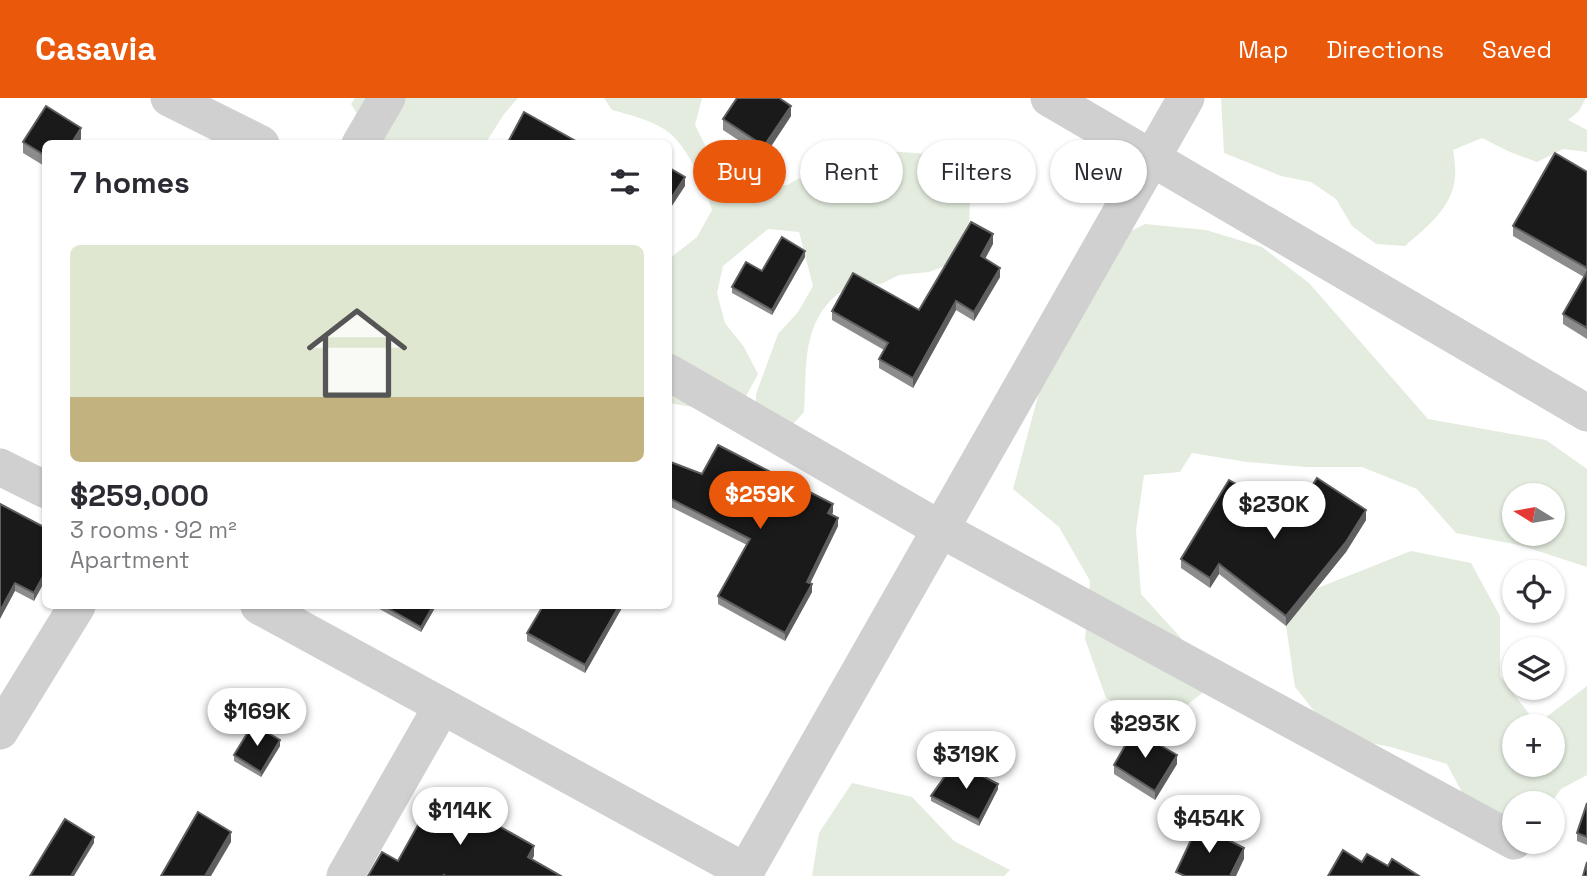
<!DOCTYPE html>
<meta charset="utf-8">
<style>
:root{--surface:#fff;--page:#f2f2f3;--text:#2b2b33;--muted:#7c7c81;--line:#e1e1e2;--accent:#ea580c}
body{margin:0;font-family:"Space Grotesk",sans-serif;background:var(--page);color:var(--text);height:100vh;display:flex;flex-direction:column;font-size:26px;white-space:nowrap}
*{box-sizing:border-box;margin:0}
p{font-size:23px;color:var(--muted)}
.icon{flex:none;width:38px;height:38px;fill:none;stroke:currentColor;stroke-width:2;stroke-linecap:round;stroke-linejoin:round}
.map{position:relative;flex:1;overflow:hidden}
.side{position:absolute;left:42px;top:42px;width:630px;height:469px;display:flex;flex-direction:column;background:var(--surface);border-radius:10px;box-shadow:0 2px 5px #0004}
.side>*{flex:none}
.banner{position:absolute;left:693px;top:42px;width:665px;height:63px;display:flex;gap:14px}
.needle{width:46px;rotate:281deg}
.buttons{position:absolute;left:1502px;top:385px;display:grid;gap:14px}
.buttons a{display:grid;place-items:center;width:63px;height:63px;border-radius:50%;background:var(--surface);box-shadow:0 2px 5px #0004;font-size:35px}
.price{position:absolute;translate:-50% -60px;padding:0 16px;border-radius:24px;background:#fff;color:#222;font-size:23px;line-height:46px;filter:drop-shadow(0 2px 4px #0008)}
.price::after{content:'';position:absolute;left:50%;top:42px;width:21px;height:16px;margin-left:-10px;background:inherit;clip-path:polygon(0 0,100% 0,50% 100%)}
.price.on{background:var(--accent);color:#fff}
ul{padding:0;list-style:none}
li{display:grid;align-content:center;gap:14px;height:371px;padding:0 28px}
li+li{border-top:2px solid var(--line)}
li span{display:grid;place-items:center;height:217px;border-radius:10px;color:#555}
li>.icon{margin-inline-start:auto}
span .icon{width:126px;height:126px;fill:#fffc;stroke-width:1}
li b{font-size:30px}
h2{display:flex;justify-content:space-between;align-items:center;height:84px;padding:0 28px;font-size:30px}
.pill{padding:0 24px;border-radius:32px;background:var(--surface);box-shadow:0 2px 5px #0004;font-size:24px;line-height:63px}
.pill.on{background:var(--accent);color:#fff}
header{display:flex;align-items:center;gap:42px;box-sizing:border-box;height:98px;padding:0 35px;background:var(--accent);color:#fff}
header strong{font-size:33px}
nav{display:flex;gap:38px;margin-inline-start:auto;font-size:24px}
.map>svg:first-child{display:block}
.green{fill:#e4ecdf;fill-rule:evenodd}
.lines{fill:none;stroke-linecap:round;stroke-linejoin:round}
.street{stroke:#d0d0d0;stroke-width:37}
.wall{fill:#8c8c8c}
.shaded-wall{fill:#5f5f5f}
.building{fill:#1a1a1a;stroke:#5f5f5f;stroke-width:2}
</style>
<header>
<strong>Casavia</strong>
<nav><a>Map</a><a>Directions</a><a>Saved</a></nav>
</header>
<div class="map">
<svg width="1587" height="778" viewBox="0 0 1587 778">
<rect width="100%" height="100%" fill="#fff"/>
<g class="green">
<polygon points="355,0 518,0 504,16 485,46 380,45 367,32 351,6"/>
<path d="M 604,0 L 702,0 L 695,27 L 708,53 L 728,77 L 757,90 L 787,87 L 814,72 L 871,52 L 930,56 L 952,77 L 970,100 L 969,128 L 958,163 L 929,174 L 899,177 L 881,186 L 853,185 C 845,190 837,196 831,202 C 801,233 807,275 804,314 L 783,337 L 756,322 L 756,296 L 778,236 L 798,214 L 813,188 L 799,134 L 768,131 L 723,168 L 717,195 L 725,225 L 744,249 L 758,276 L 744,302 L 716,313 L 669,305 L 669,161 L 697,139 L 712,112 C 705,88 686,44 664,31 C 648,21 630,17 612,12 Z"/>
<path d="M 1221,0 L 1586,0 L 1579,13 L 1568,22 L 1587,32 L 1587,54 L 1563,51 L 1537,64 L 1510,54 L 1482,40 L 1453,52 C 1454,60 1456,70 1455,79 C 1453,109 1426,130 1405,148 L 1376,146 L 1352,128 L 1336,101 L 1311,84 L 1281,78 L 1224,55 Z"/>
<path d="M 1145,126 L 1206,132 L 1262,149 L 1309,185 L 1428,321 L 1546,342 L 1587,371 L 1587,469 L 1519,447 L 1456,435 L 1417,391 L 1362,369 L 1306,369 L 1247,364 L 1192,355 L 1180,374 L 1144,377 L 1136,432 L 1141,496 L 1181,540 L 1206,592 L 1160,628 L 1106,600 L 1085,541 L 1090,483 L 1059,429 L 1013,391 L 1046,268 L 1089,154 ZM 1514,397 L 1552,397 L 1552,436 L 1514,436 Z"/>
<path d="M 1411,453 L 1471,465 L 1500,518 L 1500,578 L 1537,626 L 1587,588 L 1587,677 L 1561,691 L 1551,705 L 1514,705 L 1514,735 L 1475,719 L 1447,666 L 1391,649 L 1334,638 L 1295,589 L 1286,528 L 1315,491 ZM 1514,628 L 1552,628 L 1552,667 L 1514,667 Z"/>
<polygon points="852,685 912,699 954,743 1010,772 1004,778 812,778 819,735"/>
</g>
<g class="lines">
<g class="street">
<polyline points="169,0 261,46"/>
<polyline points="1049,0 1587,315"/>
<polyline points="360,46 387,0"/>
<polyline points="668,274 940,431 1514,743"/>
<polyline points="0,369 46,392"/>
<polyline points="259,508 746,774"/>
<polyline points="0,633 77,508"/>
<polyline points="345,778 442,608"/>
<polyline points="743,778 1186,0"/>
</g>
</g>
<g class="wall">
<polygon points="791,18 764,59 723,32 723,21"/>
<polygon points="81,41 46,46 46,69 23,55 23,44"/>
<polygon points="1587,74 1587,241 1563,226 1563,216 1584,179 1513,138 1513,128"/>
<polygon points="993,146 985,161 1000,179 974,223 956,212 913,290 879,270 879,261 884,252 832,222 832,213 919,212"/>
<polygon points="805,159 772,217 732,195 732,189 762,173"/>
<polygon points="668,363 702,376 833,414 832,417 838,428 810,485 812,494 785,543 718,506 718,498 747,447 671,409"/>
<polygon points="0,406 46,430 34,503 15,493"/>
<polygon points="1293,418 1366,422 1346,454 1286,528 1219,476 1210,490 1181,470 1181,461"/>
<polygon points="374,508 436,508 421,534"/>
<polygon points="543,508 623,508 585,575 527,543 527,535"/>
<polygon points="280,648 261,679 234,663 234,657"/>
<polygon points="1177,666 1155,702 1114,676 1114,667"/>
<polygon points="998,691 979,728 931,703 931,698"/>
<polygon points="1587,705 1587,747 1577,743 1577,735"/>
</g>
<g class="shaded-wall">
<polygon points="791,8 791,18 764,59 764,48"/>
<polygon points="81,30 81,41 78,46 71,46"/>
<polygon points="685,79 685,88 668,114 668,105"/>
<polygon points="993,136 993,146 981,168 981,158"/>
<polygon points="805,153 805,159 772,217 772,212"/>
<polygon points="1000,170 1000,179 974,223 974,214"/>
<polygon points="956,203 956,212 913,290 913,280"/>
<polygon points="671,401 671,409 668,415 668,407"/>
<polygon points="833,406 833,414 828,423 828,415"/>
<polygon points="1366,412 1366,422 1346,454 1286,528 1286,518"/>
<polygon points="838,420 838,428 807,492 807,484"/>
<polygon points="1219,466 1219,476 1210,490 1210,480"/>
<polygon points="46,473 46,481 34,503 34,495"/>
<polygon points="15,485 15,493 0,521 0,513"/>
<polygon points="812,486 812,494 785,543 785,535"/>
<polygon points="433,508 436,508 421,534 421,529"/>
<polygon points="619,508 623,508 585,575 585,567"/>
<polygon points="280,642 280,648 261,679 261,674"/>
<polygon points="1177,657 1177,666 1155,702 1155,693"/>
<polygon points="998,686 998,691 979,728 979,722"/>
<polygon points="231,734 231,744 211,778 205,778"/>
<polygon points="94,739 94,745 74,778 71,778"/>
<polygon points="534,748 534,758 528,770 528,759"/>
<polygon points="1244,750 1244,761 1236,778 1230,778"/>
</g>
<g class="building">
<polygon points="737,0 779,0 791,8 764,48 723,21"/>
<polygon points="46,8 81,30 71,46 46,46 46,58 23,44"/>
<polygon points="524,14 581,46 507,46"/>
<polygon points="1555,55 1587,74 1587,170 1513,128"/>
<polygon points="668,69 685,79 668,105"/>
<polygon points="971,124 993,136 981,158 1000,170 974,214 956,203 913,280 879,261 888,245 832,213 853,175 919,212"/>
<polygon points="782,139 805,153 772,212 732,189 746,164 762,173"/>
<polygon points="1587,174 1587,230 1563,216"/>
<polygon points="718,347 833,406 828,415 838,420 807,484 812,486 785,535 718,498 750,441 671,401 668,407 668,363 702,376"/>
<polygon points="1317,380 1366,412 1346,444 1286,518 1219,466 1210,480 1181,461 1229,382 1293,418"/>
<polygon points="0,406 46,430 46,473 34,495 15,485 0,513"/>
<polygon points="384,508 433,508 421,529"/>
<polygon points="543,508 619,508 585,567 527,535"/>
<polygon points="253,626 280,642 261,674 234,657"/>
<polygon points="1134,632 1177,657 1155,693 1114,667"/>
<polygon points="955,664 998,686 979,722 931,698"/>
<polygon points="437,693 534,748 528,759 561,778 446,778 444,777 444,778 368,778 382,754 398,763"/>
<polygon points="1587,705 1587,739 1577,735"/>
<polygon points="198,714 231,734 205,778 161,778"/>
<polygon points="65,721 94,739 71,778 30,778"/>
<polygon points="1198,727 1244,750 1230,778 1185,778 1176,774"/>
<polygon points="1343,752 1362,764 1367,756 1388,768 1392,761 1419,778 1328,778"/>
<polygon points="1587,764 1587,778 1583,778"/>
</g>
</svg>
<div class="buttons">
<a><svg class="needle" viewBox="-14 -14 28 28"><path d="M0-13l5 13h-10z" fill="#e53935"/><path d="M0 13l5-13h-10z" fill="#7c7c81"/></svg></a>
<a><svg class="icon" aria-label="locate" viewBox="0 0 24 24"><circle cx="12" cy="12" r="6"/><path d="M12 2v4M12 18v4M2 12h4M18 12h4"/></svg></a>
<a><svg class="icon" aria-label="layers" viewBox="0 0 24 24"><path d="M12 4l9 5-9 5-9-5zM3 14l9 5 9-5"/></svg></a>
<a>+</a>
<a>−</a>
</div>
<b class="price on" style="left:760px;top:433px">$259K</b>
<b class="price" style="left:1274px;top:443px">$230K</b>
<b class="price" style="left:257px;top:650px">$169K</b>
<b class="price" style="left:1145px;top:662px">$293K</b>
<b class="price" style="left:966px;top:693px">$319K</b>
<b class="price" style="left:460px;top:749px">$114K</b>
<b class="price" style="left:1209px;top:757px">$454K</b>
<div class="banner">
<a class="pill on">Buy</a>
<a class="pill">Rent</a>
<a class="pill">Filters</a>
<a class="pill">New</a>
</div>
<section class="side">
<h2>7 homes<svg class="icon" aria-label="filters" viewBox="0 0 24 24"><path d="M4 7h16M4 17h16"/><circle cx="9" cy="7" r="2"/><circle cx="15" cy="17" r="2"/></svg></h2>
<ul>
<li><span style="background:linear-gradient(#dfe7d0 70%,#c2b280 0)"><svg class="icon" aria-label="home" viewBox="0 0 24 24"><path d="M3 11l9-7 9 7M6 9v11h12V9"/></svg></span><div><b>$259,000</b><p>3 rooms · 92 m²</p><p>Apartment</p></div></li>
</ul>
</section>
</div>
